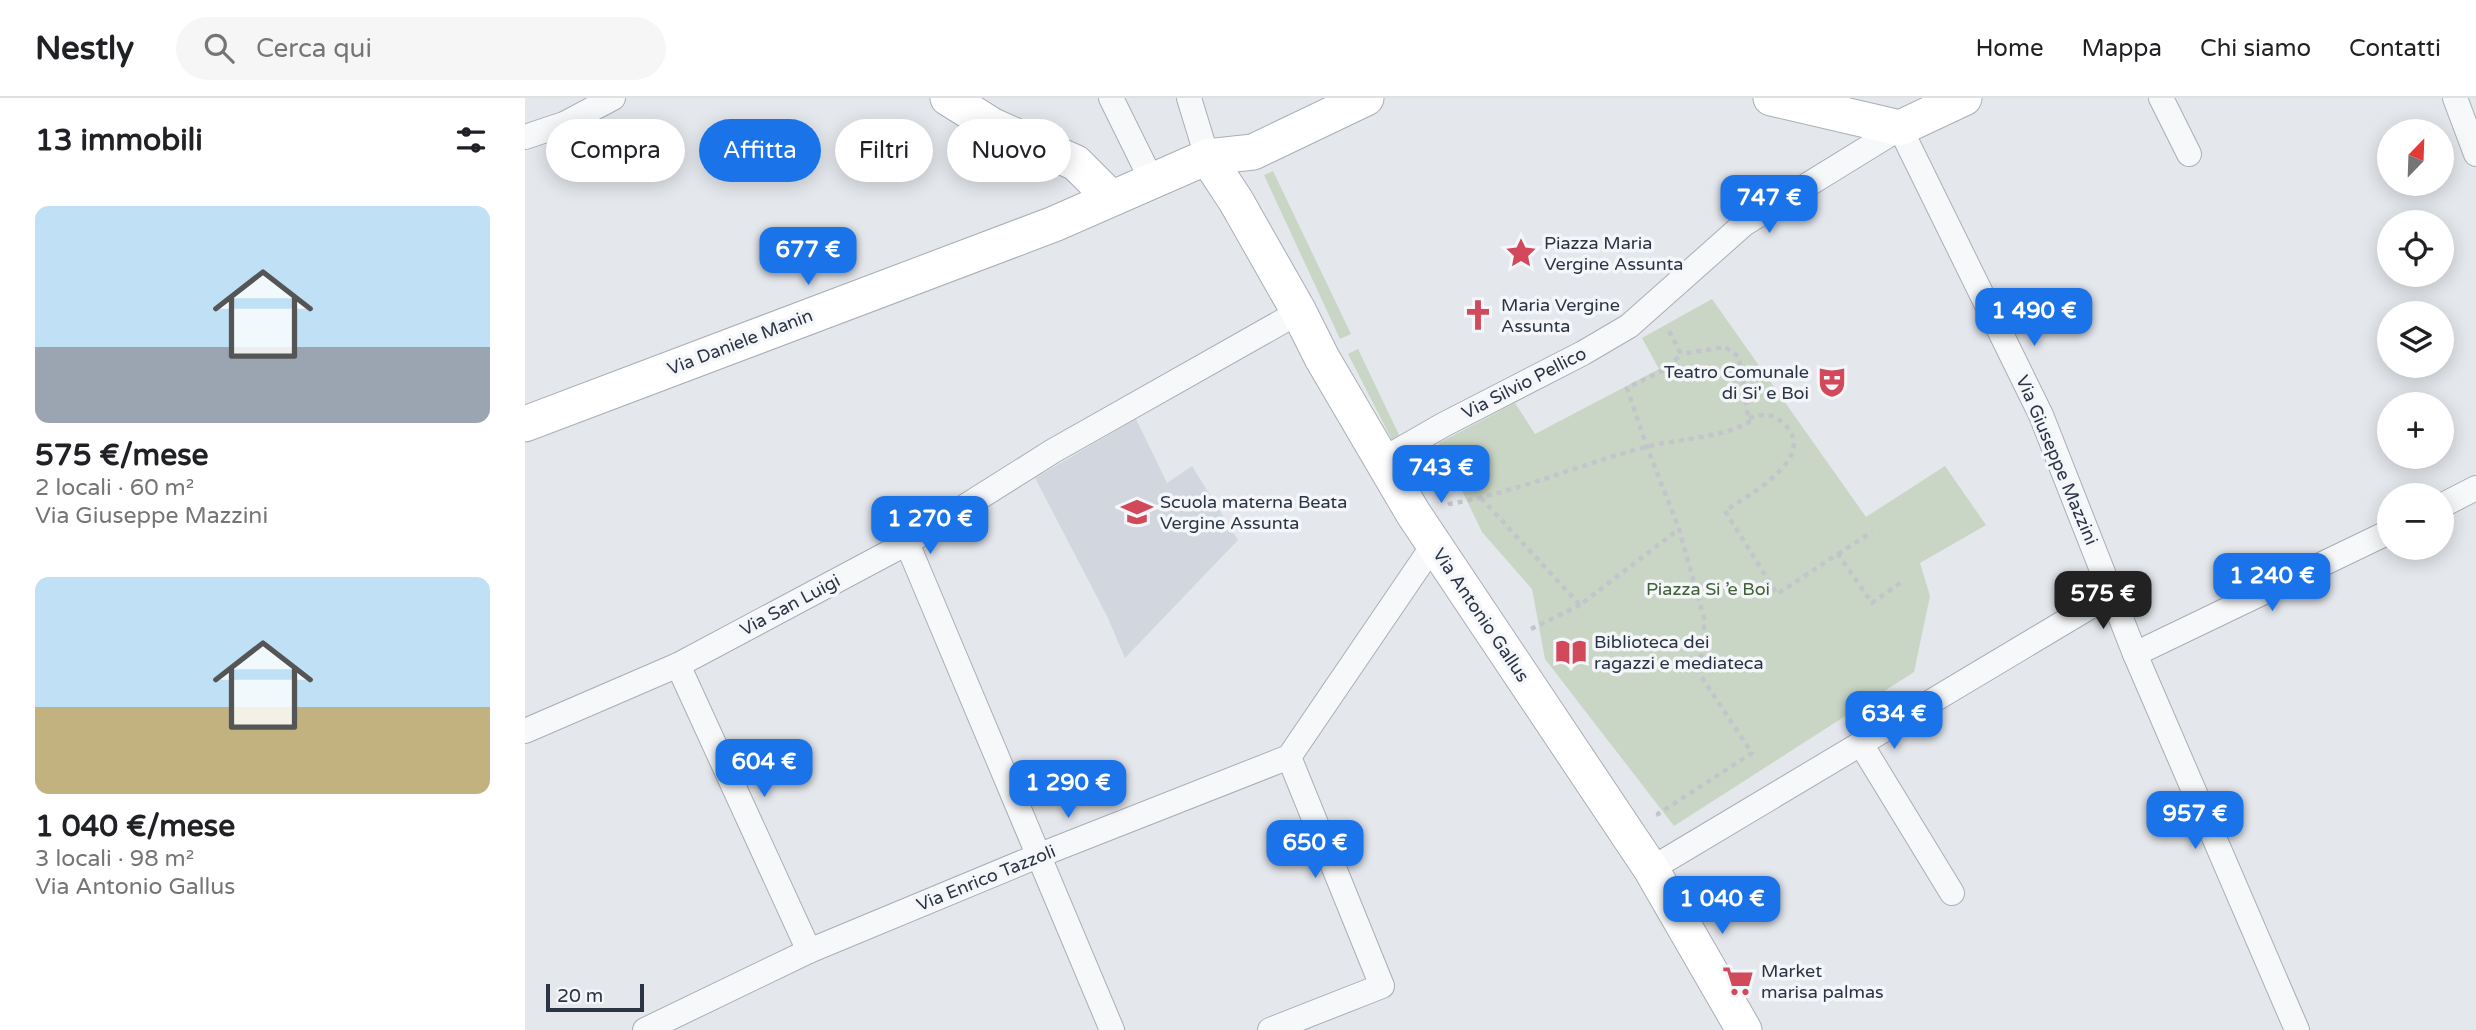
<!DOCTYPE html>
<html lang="it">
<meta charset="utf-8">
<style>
:root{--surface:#fff;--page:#f6f6f6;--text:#202124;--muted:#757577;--line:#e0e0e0;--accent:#1a73e8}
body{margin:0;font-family:"Varela Round",sans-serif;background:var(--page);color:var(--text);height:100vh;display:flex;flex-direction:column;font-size:26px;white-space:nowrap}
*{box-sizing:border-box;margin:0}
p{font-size:23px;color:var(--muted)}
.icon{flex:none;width:38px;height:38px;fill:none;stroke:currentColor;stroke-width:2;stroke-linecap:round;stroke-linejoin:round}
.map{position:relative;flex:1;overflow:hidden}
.drawer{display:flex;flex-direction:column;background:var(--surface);width:525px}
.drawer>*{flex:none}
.top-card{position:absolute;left:21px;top:21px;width:665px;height:63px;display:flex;gap:14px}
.needle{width:46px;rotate:23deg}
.fabs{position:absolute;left:1852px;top:21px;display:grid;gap:14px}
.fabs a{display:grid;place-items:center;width:77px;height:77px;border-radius:50%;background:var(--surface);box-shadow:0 4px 18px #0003;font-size:35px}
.scale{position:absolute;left:21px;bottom:18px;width:98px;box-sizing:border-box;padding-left:7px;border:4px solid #2b3445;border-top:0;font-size:19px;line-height:24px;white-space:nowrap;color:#2b3445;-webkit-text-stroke:5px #f4f6f9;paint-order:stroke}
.price{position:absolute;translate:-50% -60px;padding:0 16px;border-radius:14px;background:var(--accent);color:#fff;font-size:23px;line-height:46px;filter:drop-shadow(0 2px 4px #0008)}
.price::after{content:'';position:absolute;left:50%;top:42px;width:21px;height:16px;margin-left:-10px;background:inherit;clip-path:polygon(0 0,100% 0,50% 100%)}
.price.current{background:#222;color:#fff}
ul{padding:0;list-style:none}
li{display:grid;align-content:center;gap:14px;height:371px;padding:0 35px}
li span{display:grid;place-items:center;height:217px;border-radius:14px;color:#555}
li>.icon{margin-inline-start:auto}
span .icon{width:126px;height:126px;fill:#fffc;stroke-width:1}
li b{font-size:30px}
h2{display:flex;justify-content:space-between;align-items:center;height:84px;padding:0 35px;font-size:30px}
.chip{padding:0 24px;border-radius:32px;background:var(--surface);box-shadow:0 4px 18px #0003;font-size:24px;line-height:63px}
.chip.current{background:var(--accent);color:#fff}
header{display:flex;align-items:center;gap:42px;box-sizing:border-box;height:98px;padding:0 35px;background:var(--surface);border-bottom:2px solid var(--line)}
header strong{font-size:33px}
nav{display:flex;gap:38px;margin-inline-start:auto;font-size:24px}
.search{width:490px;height:63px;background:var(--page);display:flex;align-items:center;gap:18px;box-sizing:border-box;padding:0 24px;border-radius:38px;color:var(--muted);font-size:26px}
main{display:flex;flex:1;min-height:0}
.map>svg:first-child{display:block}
.built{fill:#d2d6de}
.green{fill:#c9d6c5}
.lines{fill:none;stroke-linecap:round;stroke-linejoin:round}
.street-casing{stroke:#a9aeb7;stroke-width:26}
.secondary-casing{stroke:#a9aeb7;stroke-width:37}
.path{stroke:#c2c5cb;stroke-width:4.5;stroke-dasharray:5 5;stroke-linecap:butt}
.street{stroke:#f7f8fa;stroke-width:24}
.secondary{stroke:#fff;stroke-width:35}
.labels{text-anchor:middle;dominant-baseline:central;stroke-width:7;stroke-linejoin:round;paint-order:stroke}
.poi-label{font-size:18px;fill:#2b3445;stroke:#f4f6f9;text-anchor:start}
.street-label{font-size:18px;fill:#2b3445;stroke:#f4f6f9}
.park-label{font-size:18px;fill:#3f6138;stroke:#f4f6f9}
</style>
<header>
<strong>Nestly</strong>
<div class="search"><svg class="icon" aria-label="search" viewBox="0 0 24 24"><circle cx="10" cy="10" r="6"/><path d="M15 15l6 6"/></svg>Cerca qui</div>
<nav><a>Home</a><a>Mappa</a><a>Chi siamo</a><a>Contatti</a></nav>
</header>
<main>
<section class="drawer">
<h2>13 immobili<svg class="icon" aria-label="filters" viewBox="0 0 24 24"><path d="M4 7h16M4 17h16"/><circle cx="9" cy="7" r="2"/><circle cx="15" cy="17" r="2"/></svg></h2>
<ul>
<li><span style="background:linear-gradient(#bfe0f5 65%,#9aa5b1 0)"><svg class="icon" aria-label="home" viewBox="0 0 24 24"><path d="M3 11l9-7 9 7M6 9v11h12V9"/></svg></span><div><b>575 €/mese</b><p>2 locali · 60 m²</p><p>Via Giuseppe Mazzini</p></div></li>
<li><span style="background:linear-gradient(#bfe0f5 60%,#c2b280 0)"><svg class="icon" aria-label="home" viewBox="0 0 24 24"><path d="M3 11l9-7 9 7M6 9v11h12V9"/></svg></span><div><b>1 040 €/mese</b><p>3 locali · 98 m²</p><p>Via Antonio Gallus</p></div></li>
</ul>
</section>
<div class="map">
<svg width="1951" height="932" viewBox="0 0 1951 932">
<rect width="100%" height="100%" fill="#e4e7ec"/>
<polygon class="built" points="611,321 642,385 667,368 713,442 600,560 583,520 510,380"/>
<g class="green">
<polygon points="748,73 826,236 815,241 739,77"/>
<polygon points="1187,201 1341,419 1420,368 1461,427 1395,465 1405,498 1389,574 1149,728 1020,561 1007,491 957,434 914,345 990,305 1010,336 1134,271 1117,240"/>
<polygon points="833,251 875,339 868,344 823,256"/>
</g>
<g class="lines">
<defs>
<g id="street">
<polyline points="586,0 627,83"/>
<polyline points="664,0 682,59"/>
<polyline points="1636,0 1664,56"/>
<polyline points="1930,0 1951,56"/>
<polyline points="0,39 39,26 88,0"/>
<polyline points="857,362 918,327 1058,255 1104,228 1219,126 1375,30 1516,317 1610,556 1772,932"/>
<polyline points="1916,408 1951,390"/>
<polyline points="382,445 587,932"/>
<polyline points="1610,556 1864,434"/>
<polyline points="153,567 284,853"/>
<polyline points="0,633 153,567 382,445 528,353 774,214"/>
<polyline points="1336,646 1427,795"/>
<polyline points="1126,771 1588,495"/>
<polyline points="120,932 284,853 515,757 764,659 909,446"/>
<polyline points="745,932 857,888 764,659"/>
</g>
<g id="secondary">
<polyline points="423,0 468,28 551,65 586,100"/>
<polyline points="1246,0 1375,30 1439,0"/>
<polyline points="682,59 711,103 774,214 797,260 888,415 1126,771 1219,932"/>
<polyline points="0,326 529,126 682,59 728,54 841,0"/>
</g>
</defs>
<use href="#street" class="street-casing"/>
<use href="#secondary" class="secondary-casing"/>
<g class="path">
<path d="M 1224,320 C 1238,316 1247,314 1259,326 C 1295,359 1222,398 1200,413 L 1252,496 L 1313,456 L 1347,505 L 1379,482"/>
<polyline points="956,400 1055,507 1154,431"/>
<path d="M 924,404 L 925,406 C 993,394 1055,366 1121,349 C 1155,340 1194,341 1224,324 L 1214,259 L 1200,249 L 1156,256"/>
<polyline points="1313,456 1347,434"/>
<polyline points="1006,531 1055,507"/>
<polyline points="1134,718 1133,716 1227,655 1168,566 1179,555 1179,520 1154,431 1122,349 1102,290 1143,270 1156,256 1143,231"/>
</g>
<use href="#street" class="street"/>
<use href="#secondary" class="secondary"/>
</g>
<defs>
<symbol id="sight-bare" viewBox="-9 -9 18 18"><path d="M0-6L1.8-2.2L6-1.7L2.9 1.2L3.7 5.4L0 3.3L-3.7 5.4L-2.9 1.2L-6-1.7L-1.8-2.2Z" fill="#d1495b" stroke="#f4f6f9" stroke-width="2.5" paint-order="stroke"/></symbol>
<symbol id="church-bare" viewBox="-9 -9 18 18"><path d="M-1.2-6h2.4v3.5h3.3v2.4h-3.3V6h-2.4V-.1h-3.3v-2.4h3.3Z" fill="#d1495b" stroke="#f4f6f9" stroke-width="2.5" paint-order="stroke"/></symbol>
<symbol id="theatre-bare" viewBox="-9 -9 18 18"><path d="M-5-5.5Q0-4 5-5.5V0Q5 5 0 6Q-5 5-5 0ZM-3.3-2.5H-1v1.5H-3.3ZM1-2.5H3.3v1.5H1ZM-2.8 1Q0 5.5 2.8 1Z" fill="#d1495b" stroke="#f4f6f9" stroke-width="2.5" paint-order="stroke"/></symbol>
<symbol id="school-bare" viewBox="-9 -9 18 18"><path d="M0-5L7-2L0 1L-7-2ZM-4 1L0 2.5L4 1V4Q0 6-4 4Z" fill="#d1495b" stroke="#f4f6f9" stroke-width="2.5" paint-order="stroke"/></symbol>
<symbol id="library-bare" viewBox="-9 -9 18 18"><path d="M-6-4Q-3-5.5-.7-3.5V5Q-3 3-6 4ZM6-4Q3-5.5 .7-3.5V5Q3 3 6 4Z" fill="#d1495b" stroke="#f4f6f9" stroke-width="2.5" paint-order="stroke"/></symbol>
<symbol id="supermarket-bare" viewBox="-9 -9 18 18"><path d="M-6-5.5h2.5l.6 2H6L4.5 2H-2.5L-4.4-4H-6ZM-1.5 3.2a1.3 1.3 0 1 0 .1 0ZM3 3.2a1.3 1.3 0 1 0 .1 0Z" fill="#d1495b" stroke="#f4f6f9" stroke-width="2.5" paint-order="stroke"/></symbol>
</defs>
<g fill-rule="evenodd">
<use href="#sight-bare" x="974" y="133" width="44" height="44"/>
<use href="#church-bare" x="931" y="195" width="44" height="44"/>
<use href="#theatre-bare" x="1285" y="262" width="44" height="44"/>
<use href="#school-bare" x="590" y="392" width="44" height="44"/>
<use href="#library-bare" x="1024" y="532" width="44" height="44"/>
<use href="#supermarket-bare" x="1191" y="861" width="44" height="44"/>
</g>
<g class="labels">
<g class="poi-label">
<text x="1019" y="145">Piazza Maria<tspan x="1019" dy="21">Vergine Assunta</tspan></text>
<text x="976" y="207">Maria Vergine<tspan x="976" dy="21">Assunta</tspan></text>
<text x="1284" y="274" text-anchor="end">Teatro Comunale<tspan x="1284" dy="21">di Si' e Boi</tspan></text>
<text x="635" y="404">Scuola materna Beata<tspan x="635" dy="21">Vergine Assunta</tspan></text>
<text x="1069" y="544">Biblioteca dei<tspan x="1069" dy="21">ragazzi e mediateca</tspan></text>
<text x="1236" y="873">Market<tspan x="1236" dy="21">marisa palmas</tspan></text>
</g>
<g class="street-label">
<text transform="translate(215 244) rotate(-21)">Via Daniele Manin</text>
<text transform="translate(999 285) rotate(-27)">Via Silvio Pellico</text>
<text transform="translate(1532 362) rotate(67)">Via Giuseppe Mazzini</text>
<text transform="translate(265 507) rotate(-28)">Via San Luigi</text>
<text transform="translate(956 517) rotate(56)">Via Antonio Gallus</text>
<text transform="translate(461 780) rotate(-22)">Via Enrico Tazzoli</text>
</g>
<g class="park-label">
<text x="1183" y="491">Piazza Si ’e Boi</text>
</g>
</g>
</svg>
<div class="fabs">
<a><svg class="needle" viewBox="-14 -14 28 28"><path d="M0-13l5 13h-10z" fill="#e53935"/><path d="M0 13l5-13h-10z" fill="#757577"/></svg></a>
<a><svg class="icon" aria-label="locate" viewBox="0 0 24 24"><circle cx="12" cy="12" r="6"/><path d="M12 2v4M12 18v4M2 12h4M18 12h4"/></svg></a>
<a><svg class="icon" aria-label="layers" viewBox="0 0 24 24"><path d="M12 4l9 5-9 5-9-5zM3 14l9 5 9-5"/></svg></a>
<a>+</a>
<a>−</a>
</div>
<div class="scale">20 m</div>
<b class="price" style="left:1244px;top:137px">747 €</b>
<b class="price" style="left:283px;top:189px">677 €</b>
<b class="price" style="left:1509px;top:250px">1 490 €</b>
<b class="price" style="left:916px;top:407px">743 €</b>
<b class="price" style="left:405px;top:458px">1 270 €</b>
<b class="price" style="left:1747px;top:515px">1 240 €</b>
<b class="price current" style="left:1578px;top:533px">575 €</b>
<b class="price" style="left:1369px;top:653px">634 €</b>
<b class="price" style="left:239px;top:701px">604 €</b>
<b class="price" style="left:543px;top:722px">1 290 €</b>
<b class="price" style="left:1670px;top:753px">957 €</b>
<b class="price" style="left:790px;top:782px">650 €</b>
<b class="price" style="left:1197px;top:838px">1 040 €</b>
<div class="top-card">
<a class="chip">Compra</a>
<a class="chip current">Affitta</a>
<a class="chip">Filtri</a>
<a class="chip">Nuovo</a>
</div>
</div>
</main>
